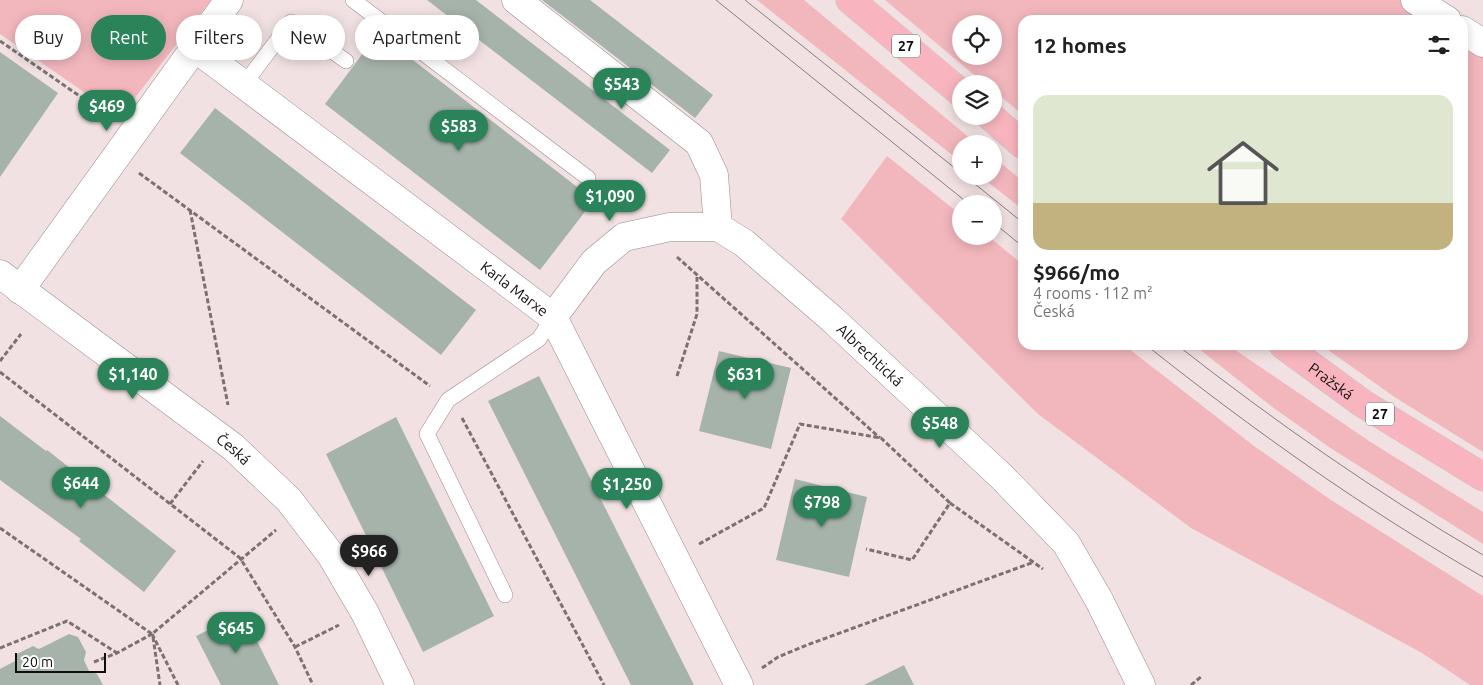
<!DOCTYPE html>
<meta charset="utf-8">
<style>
:root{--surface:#fff;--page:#f2f2f2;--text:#202124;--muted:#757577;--line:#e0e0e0;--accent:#2a8359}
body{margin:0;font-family:Ubuntu,sans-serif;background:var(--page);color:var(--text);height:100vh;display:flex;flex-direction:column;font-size:19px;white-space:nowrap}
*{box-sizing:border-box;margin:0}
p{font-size:16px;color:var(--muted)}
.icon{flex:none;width:28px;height:28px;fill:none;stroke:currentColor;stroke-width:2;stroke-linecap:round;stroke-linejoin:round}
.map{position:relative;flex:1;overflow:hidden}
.sheet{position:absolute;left:1018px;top:15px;width:450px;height:335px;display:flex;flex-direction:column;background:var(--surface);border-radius:15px;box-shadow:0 2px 12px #0003}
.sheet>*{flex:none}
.guide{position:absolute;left:15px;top:15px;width:475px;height:45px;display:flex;gap:10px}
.tools{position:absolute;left:952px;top:15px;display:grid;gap:10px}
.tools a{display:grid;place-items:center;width:50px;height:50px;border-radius:50%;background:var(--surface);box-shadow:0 2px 12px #0003;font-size:25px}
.scale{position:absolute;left:15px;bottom:12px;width:91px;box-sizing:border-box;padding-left:5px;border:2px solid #120d0d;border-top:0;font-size:14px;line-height:18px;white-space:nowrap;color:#120d0d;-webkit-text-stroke:4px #fff;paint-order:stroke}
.price{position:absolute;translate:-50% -42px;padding:0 11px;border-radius:18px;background:var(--accent);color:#fff;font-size:16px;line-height:32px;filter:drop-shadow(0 1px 2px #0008)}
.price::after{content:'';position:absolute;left:50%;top:30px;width:15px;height:11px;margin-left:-8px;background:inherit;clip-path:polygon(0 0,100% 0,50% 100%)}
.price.selected{background:#222;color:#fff}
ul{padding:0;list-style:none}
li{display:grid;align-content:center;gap:10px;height:265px;padding:0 15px}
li+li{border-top:1px solid var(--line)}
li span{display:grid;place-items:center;height:155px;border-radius:15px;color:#555}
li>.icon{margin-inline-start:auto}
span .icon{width:90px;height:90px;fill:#fffc;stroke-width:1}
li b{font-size:21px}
h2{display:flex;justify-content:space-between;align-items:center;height:60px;padding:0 15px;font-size:21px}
.chip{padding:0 18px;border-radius:22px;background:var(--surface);box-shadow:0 2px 12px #0003;font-size:18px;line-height:45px}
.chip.selected{background:var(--accent);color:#fff}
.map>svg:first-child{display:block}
.green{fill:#f2b7bd;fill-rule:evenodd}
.building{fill:#a6b3ab}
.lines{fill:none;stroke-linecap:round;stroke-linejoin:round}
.service-casing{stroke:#9a8a8b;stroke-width:16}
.minor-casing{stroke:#9a8a8b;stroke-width:29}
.primary-casing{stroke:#c6c5c5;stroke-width:29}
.path{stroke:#7c7172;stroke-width:3;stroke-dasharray:5 2.5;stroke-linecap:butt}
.service{stroke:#fff;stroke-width:15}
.minor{stroke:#fff;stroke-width:28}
.primary{stroke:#f8b5bf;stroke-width:28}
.tram{stroke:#897d7e;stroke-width:1}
.labels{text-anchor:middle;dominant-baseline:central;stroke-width:4;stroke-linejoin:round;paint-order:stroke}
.shield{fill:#fff;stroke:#595656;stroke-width:1}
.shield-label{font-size:14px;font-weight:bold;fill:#120d0d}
.street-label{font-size:15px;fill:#120d0d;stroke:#fff}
</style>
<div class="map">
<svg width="1483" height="685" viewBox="0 0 1483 685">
<rect width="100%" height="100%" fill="#f2e1e2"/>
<g class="green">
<polygon points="0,0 211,0 120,117 0,34"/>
<polygon points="757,0 804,0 977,144 961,144 961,162"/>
<path d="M 885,0 L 1399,0 L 1428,20 L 1022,20 L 1022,114 L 994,91 L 994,84 L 985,84 ZM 961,24 L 994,24 L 994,56 L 961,56 Z"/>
<polygon points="1463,43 1483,57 1483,452 1396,398 1321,345 1462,345"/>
<polygon points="887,156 961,215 961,236 988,236 1022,264 1022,345 1124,345 1254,446 1331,500 1483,596 1483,685 1470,685 1422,653 1191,528 1038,414 841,219"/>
<polygon points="994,157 1022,181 1022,209 980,176 994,176"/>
<polygon points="1194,345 1228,345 1369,441 1483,512 1483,544 1332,449 1275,409"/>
</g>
<g class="building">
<polygon points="427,0 476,0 670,150 652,173"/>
<polygon points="542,0 590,0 713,95 695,118"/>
<polygon points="378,33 594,200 540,270 325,104"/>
<polygon points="0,52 58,93 0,177"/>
<polygon points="215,108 476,310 441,355 180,153"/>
<polygon points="719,351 791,368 771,449 699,431"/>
<polygon points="539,376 694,685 631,685 488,401"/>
<polygon points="0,416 46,451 41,457 47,450 176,551 144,592 79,541 81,539 0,480"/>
<polygon points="396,417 494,616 423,652 326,454"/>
<polygon points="795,479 867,497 849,577 776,560"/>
<polygon points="243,613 279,685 221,685 196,636"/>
<polygon points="69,634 78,637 86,652 84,660 89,671 97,674 103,685 0,685 0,669 15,661 17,654 33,646 39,649"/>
<polygon points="904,665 914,685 864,685"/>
</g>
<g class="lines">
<defs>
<g id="service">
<polyline points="353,0 588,178"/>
<polyline points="245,83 291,22 346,61"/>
<polyline points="505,595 427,434 448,400 539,339 553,317"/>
</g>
<g id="minor">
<polyline points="516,0 699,143 714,175 718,227"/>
<polyline points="1415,0 1447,20"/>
<polyline points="1462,30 1483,43"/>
<path id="s1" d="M 195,48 L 553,317 L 739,685"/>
<path id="s2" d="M 0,274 L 233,447 L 289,500 L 331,555 L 365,613 L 400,685"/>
<polyline points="20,290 229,0"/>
<path id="s3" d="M 553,317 L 594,262 L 624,237 L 670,227 L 718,227 L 744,243 L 832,319 L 1001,476 L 1066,543 L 1099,600 L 1141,685"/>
</g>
<g id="primary">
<polyline points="850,0 961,93"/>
<polyline points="990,116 1022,144"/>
<path id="s4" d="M 1283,345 L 1362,403 L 1483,477"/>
</g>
</defs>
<use href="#service" class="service-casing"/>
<use href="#minor" class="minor-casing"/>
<use href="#primary" class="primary-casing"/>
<g class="path">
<polyline points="0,41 110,117"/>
<polyline points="139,173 430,386"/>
<polyline points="190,210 228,405"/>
<polyline points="677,257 880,438"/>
<polyline points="0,361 21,334"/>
<polyline points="0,372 240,558 295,647 313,685"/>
<polyline points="677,376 697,314 697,277"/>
<polyline points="462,418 604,685"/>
<polyline points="950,503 1043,569"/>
<polyline points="170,504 203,461"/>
<polyline points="0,528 152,634 276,530"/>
<polyline points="699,544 764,508 800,424 881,438 950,503 912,560 866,549"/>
<polyline points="152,634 178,685"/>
<polyline points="153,637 160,685"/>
<polyline points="295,647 339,625"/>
<polyline points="0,648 67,621 117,653"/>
<polyline points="94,662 117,653 152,634"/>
<polyline points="762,668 778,657 807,645 1034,562"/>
<polyline points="1191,685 1202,676"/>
</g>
<use href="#service" class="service"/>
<use href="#minor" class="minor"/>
<use href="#primary" class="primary"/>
<g class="tram">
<polyline points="716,0 969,204"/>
<polyline points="745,0 961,173"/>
<polyline points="965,176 1022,222"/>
<polyline points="994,223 1022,246"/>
<path d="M 1146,345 C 1253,430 1364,509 1483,577"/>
<path d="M 1177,345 C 1274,421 1377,493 1483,555"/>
</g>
</g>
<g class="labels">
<g class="shield">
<rect x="892" y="34.5" width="28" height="23" rx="4"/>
<rect x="1366" y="402.5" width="28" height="23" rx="4"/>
</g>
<g class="shield-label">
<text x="906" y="46">27</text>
<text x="1380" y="414">27</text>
</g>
<g class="street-label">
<text stroke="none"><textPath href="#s1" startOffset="400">Karla Marxe</textPath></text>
<text stroke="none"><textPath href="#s3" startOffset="402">Albrechtická</textPath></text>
<text stroke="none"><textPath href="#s4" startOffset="60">Pražská</textPath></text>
<text stroke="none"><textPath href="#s2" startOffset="292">Česká</textPath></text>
</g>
</g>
</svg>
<div class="tools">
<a><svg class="icon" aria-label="locate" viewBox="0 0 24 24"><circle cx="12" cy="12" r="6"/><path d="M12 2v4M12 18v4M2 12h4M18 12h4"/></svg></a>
<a><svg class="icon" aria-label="layers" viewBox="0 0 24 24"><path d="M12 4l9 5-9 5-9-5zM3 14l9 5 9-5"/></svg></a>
<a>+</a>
<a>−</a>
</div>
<div class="scale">20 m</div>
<b class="price" style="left:622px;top:110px">$543</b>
<b class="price" style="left:107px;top:132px">$469</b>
<b class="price" style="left:459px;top:152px">$583</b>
<b class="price" style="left:610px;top:222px">$1,090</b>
<b class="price" style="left:133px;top:400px">$1,140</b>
<b class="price" style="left:745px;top:400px">$631</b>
<b class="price" style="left:940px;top:449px">$548</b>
<b class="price" style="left:81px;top:509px">$644</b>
<b class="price" style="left:627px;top:510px">$1,250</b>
<b class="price" style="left:822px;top:528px">$798</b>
<b class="price selected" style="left:369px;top:577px">$966</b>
<b class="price" style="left:236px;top:654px">$645</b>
<div class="guide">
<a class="chip">Buy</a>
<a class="chip selected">Rent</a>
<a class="chip">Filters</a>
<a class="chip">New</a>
<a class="chip">Apartment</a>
</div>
<section class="sheet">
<h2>12 homes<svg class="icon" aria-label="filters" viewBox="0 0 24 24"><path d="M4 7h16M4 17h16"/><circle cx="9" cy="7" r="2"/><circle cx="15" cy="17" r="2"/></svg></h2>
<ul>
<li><span style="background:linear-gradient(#dfe7d0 70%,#c2b280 0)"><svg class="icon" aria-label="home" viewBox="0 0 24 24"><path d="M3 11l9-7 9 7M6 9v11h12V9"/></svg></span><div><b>$966/mo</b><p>4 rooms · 112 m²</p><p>Česká</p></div></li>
</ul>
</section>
</div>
